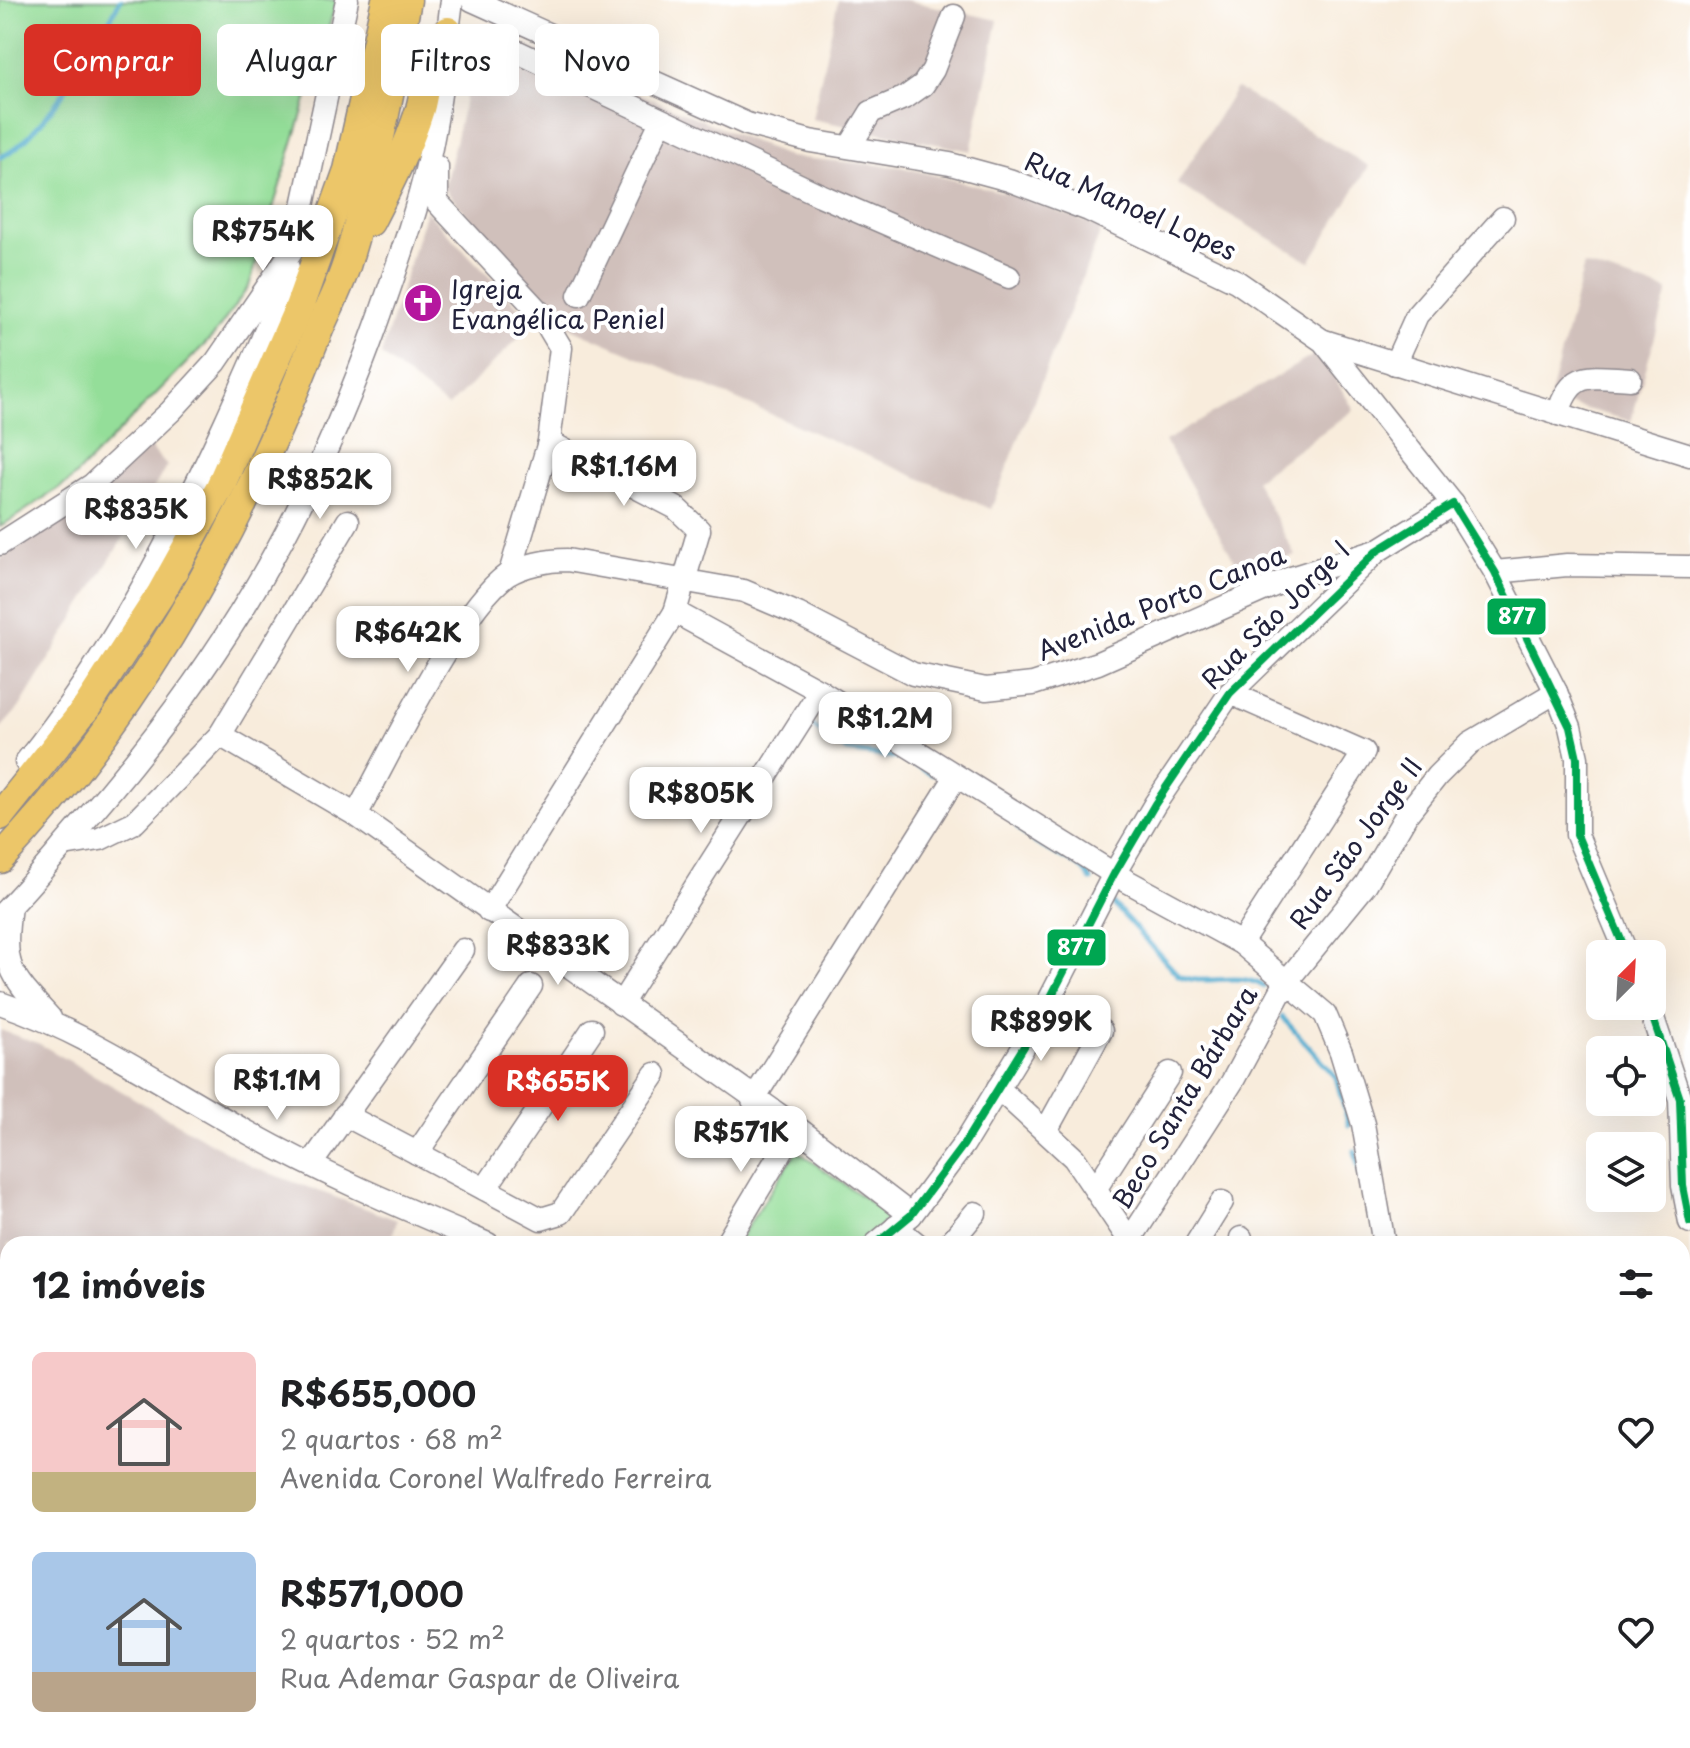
<!DOCTYPE html>
<html lang="pt">
<meta charset="utf-8">
<style>
:root{--surface:#fff;--page:#f6f6f6;--text:#202124;--muted:#757577;--accent:#d93025}
body{margin:0;font-family:"Playpen Sans",sans-serif;background:var(--page);color:var(--text);height:100vh;display:flex;flex-direction:column;font-size:30px;white-space:nowrap}
*{box-sizing:border-box;margin:0}
p{font-size:26px;color:var(--muted)}
.icon{flex:none;width:44px;height:44px;fill:none;stroke:currentColor;stroke-width:2;stroke-linecap:round;stroke-linejoin:round}
.map{position:relative;flex:1;overflow:hidden}
.drawer{position:absolute;left:0px;top:1236px;width:1690px;height:512px;display:flex;flex-direction:column;background:var(--surface);border-radius:24px 24px 0 0;box-shadow:0 8px 32px #0002}
.drawer>*{flex:none}
.guide{position:absolute;left:24px;top:24px;width:800px;height:72px;display:flex;gap:16px}
.needle{width:52px;rotate:24deg}
.fabs{position:absolute;left:1586px;top:940px;display:grid;gap:16px}
.fabs a{display:grid;place-items:center;width:80px;height:80px;border-radius:12px;background:var(--surface);box-shadow:0 8px 32px #0002;font-size:40px}
.price{position:absolute;translate:-50% -68px;padding:0 18px;border-radius:16px;background:#fff;color:#222;font-size:26px;line-height:52px;filter:drop-shadow(0 2px 4px #0008)}
.price::after{content:'';position:absolute;left:50%;top:48px;width:24px;height:18px;margin-left:-12px;background:inherit;clip-path:polygon(0 0,100% 0,50% 100%)}
.price.current{background:var(--accent);color:#fff}
ul{padding:0;list-style:none}
li{display:flex;align-items:center;gap:24px;height:200px;padding:0 32px}
li span{display:grid;place-items:center;flex:none;width:224px;height:160px;border-radius:12px;color:#555}
li>.icon{margin-inline-start:auto}
span .icon{width:96px;height:96px;fill:#fffc;stroke-width:1}
li b{font-size:34px}
h2{display:flex;justify-content:space-between;align-items:center;height:96px;padding:0 32px;font-size:34px}
.tag{padding:0 28px;border-radius:12px;background:var(--surface);box-shadow:0 8px 32px #0002;font-size:28px;line-height:72px}
.tag.current{background:var(--accent);color:#fff}
.map>svg:first-child{display:block}
.industrial{fill:#d0c0bb}
.green{fill:#94de99;stroke:#5b806a;stroke-width:2}
.forest{fill:#77bd81;stroke:#4c705e;stroke-width:2}
.lines{fill:none;stroke-linecap:round;stroke-linejoin:round}
.stream{stroke:#50aace;stroke-width:5}
.minor-casing{stroke:#8d878c;stroke-width:25}
.major-casing{stroke:#8d878c;stroke-width:31}
.minor{stroke:#fff;stroke-width:22}
.major{stroke:#ecc669;stroke-width:28}
.bus-1-casing{stroke:#fff;stroke-width:14}
.bus-1{stroke:#00a651;stroke-width:8}
.labels{text-anchor:middle;dominant-baseline:central;stroke-width:8;stroke-linejoin:round;paint-order:stroke}
.street-label{font-size:26px;fill:#22223b;stroke:#fff}
.poi-label{font-size:26px;fill:#22223b;stroke:#fff;text-anchor:start}
.line-badge{stroke:#fff;stroke-width:3}
.badge-label{font-size:22px;text-anchor:middle;font-weight:bold;fill:#fff}
</style>
<div class="map">
<svg width="1690" height="1748" viewBox="0 0 1690 1748">
<rect width="100%" height="100%" fill="#fff"/>
<filter id="ink" filterUnits="userSpaceOnUse"><feTurbulence type="fractalNoise" baseFrequency=".0125" numOctaves="2"/><feDisplacementMap in="SourceGraphic" scale="16" xChannelSelector="R" yChannelSelector="G"/><feConvolveMatrix kernelMatrix="1 2 1 2 8 2 1 2 1" color-interpolation-filters="sRGB"/></filter>
<filter id="wash" filterUnits="userSpaceOnUse"><feTurbulence type="fractalNoise" baseFrequency=".006" numOctaves="4" result="noise"/><feDisplacementMap in="SourceGraphic" scale="32" xChannelSelector="R" yChannelSelector="G"/><feGaussianBlur stdDeviation="1.8" result="paint"/><feColorMatrix in="noise" values="0 0 0 0 0 0 0 0 0 0 0 0 0 0 0 0 0 1.4 0 .05"/><feComposite in="paint" operator="in"/></filter>
<g filter="url(#wash)">
<rect width="100%" height="100%" fill="#f8ecdc"/>
<g class="industrial">
<polygon points="838,0 905,0 998,20 971,151 812,119"/>
<polygon points="482,27 789,157 901,167 1010,194 1102,228 991,509 571,328 444,189"/>
<polygon points="1236,88 1369,166 1310,262 1177,184"/>
<polygon points="426,211 534,323 448,407 381,355"/>
<polygon points="1584,265 1668,291 1631,421 1549,399"/>
<polygon points="1319,352 1354,410 1255,480 1295,555 1243,575 1165,441"/>
<polygon points="149,446 167,466 19,708 0,729 0,559 100,494"/>
<polygon points="0,1030 40,1044 253,1167 397,1220 390,1244 8,1244 8,1365 0,1367"/>
</g>
<g class="green">
<polygon points="0,0 337,0 249,286 214,335 70,481 0,527"/>
<polygon points="797,1151 891,1217 860,1244 736,1244"/>
<polygon points="1682,1724 1690,1724 1690,1748 1206,1748 1220,1740 1682,1740"/>
</g>
<g class="forest">
<polygon points="8,1476 8,1628 0,1625 0,1477"/>
<polygon points="161,1740 286,1740 287,1748 174,1748"/>
</g>
<g class="lines">
<g class="stream">
<path d="M 0,157 C 36,146 103,36 120,0"/>
<polyline points="810,724 847,751 899,758 932,774"/>
<path d="M 1015,823 C 1034,854 1076,852 1091,880"/>
<path d="M 1109,899 L 1178,975 C 1204,988 1237,970 1263,986"/>
<polyline points="1282,1017 1336,1077 1349,1125"/>
<polyline points="1355,1151 1361,1177"/>
<polyline points="0,1500 8,1500"/>
<polyline points="1682,1663 1690,1664"/>
<polyline points="400,1740 406,1748"/>
<polyline points="1101,1748 1111,1740"/>
</g>
</g>
</g>
<g filter="url(#ink)">
<g class="lines">
<defs>
<g id="minor">
<polyline points="472,0 747,124 810,141 950,164 1009,180 1089,210 1236,281 1323,341 1453,504 1495,572 1556,692 1570,727 1577,758 1577,835 1627,954"/>
<polyline points="447,38 483,51 499,43 505,34"/>
<polyline points="499,43 820,195 1009,277"/>
<polyline points="850,146 871,112 906,97 923,85 933,70 954,16"/>
<polyline points="437,167 437,202 540,313 561,348 549,442 510,573"/>
<polyline points="579,295 661,121"/>
<polyline points="1324,341 1690,455"/>
<polyline points="1395,364 1417,315 1503,218"/>
<path d="M 1558,414 C 1571,369 1590,377 1630,379"/>
<polyline points="0,544 92,485 171,411 216,362 294,248 347,0"/>
<polyline points="1495,572 1567,565 1690,567"/>
<polyline points="675,612 820,691 1114,874 1241,943 1325,1014 1341,1052 1363,1124 1384,1244"/>
<polyline points="1230,693 1364,752 1241,943"/>
<polyline points="220,735 356,815 796,1127 911,1215"/>
<path d="M 26,762 C 109,659 171,541 226,421 C 249,370 272,321 288,268"/>
<path d="M 356,815 C 388,758 458,610 507,575 C 523,565 548,560 567,560 L 744,591 L 798,614 L 913,674 L 986,689 L 1033,684 L 1098,663 L 1288,579 L 1377,551"/>
<polyline points="64,845 100,839 135,822 220,735 348,521"/>
<path d="M 10,906 C 2,968 9,973 50,1018"/>
<polyline points="489,911 675,612 699,530 676,508 549,442"/>
<path d="M 0,916 C 29,888 54,856 81,825 C 221,666 308,518 379,318 C 397,266 416,215 428,162 C 440,108 445,54 452,0"/>
<path d="M 0,1003 C 89,1033 167,1088 249,1133 C 326,1176 408,1210 488,1244"/>
<polyline points="621,1004 820,691"/>
<polyline points="1649,1006 1680,1099 1683,1186 1690,1222"/>
<polyline points="998,1088 1074,1158 1132,1244"/>
<polyline points="753,1100 955,778"/>
<polyline points="345,1115 417,1153 531,986"/>
<polyline points="1047,1129 1101,1031"/>
<polyline points="417,1153 541,1219 561,1213 655,1074"/>
<polyline points="311,1164 463,950"/>
<polyline points="1096,1188 1170,1073"/>
<polyline points="485,1189 592,1030"/>
<polyline points="896,1227 917,1244"/>
<polyline points="1241,1238 1242,1244"/>
<polyline points="1130,1240 1232,1082 1286,982 1366,884 1407,814 1437,776 1470,743 1556,692"/>
<polyline points="726,1244 796,1127"/>
<polyline points="876,1244 911,1215 964,1144 1034,1030 1114,874 1155,804 1230,693 1377,551 1453,504"/>
<polyline points="949,1244 975,1213"/>
<polyline points="1196,1244 1222,1202"/>
<polyline points="0,1394 8,1392"/>
<polyline points="1682,1691 1690,1691"/>
<polyline points="309,1740 310,1748"/>
<polyline points="0,1744 12,1748"/>
<polyline points="591,1748 593,1740"/>
<polyline points="725,1748 725,1740"/>
<polyline points="1141,1748 1156,1740"/>
</g>
<g id="major">
<path d="M 370,222 C 388,187 408,148 420,109 C 429,77 422,57 448,31"/>
<polyline points="0,816 87,707 160,595 220,487 299,307 348,170 386,0"/>
<path d="M 0,859 C 140,711 242,528 315,339 C 325,314 338,291 346,266 C 373,179 391,90 407,0"/>
</g>
</defs>
<use href="#minor" class="minor-casing"/>
<use href="#major" class="major-casing"/>
<use href="#minor" class="minor"/>
<use href="#major" class="major"/>
<defs>
<g id="bus-1">
<polyline points="1649,1006 1680,1099 1683,1186 1690,1222"/>
<polyline points="876,1244 911,1215 964,1144 1034,1030 1114,874 1155,804 1230,693 1377,551 1453,504 1495,572 1570,727 1577,758 1577,835 1627,954"/>
</g>
</defs>
<use href="#bus-1" class="bus-1-casing"/>
<use href="#bus-1" class="bus-1"/>
</g>
</g>
<defs>
<symbol id="church-disc" viewBox="-11 -11 22 22"><circle r="9.5" fill="#b5179e" stroke="#fff"/><path d="M-1.2-6h2.4v3.5h3.3v2.4h-3.3V6h-2.4V-.1h-3.3v-2.4h3.3Z" fill="#fff"/></symbol>
</defs>
<g fill-rule="evenodd">
<use href="#church-disc" x="401" y="281" width="44" height="44"/>
</g>
<g class="labels">
<g class="street-label">
<text transform="translate(1131 205) rotate(24)">Rua Manoel Lopes</text>
<text transform="translate(1161 602) rotate(-22)">Avenida Porto Canoa</text>
<text transform="translate(1275 614) rotate(-45)">Rua São Jorge I</text>
<text transform="translate(1355 843) rotate(-54)">Rua São Jorge II</text>
<text transform="translate(1184 1097) rotate(-59)">Beco Santa Bárbara</text>
</g>
<g class="poi-label">
<text x="451" y="288">Igreja<tspan x="451" dy="30">Evangélica Peniel</tspan></text>
</g>
</g>
<g class="line-badge">
<rect x="1486" y="597" width="61" height="39" rx="8" fill="#00a651"/>
<rect x="1046" y="928" width="61" height="39" rx="8" fill="#00a651"/>
</g>
<g class="badge-label">
<text x="1517" y="624">877</text>
<text x="1076" y="955">877</text>
</g>
</svg>
<div class="fabs">
<a><svg class="needle" viewBox="-14 -14 28 28"><path d="M0-13l5 13h-10z" fill="#e53935"/><path d="M0 13l5-13h-10z" fill="#757577"/></svg></a>
<a><svg class="icon" aria-label="locate" viewBox="0 0 24 24"><circle cx="12" cy="12" r="6"/><path d="M12 2v4M12 18v4M2 12h4M18 12h4"/></svg></a>
<a><svg class="icon" aria-label="layers" viewBox="0 0 24 24"><path d="M12 4l9 5-9 5-9-5zM3 14l9 5 9-5"/></svg></a>
</div>
<b class="price" style="left:263px;top:273px">R$754K</b>
<b class="price" style="left:624px;top:508px">R$1.16M</b>
<b class="price" style="left:320px;top:521px">R$852K</b>
<b class="price" style="left:136px;top:551px">R$835K</b>
<b class="price" style="left:408px;top:674px">R$642K</b>
<b class="price" style="left:885px;top:760px">R$1.2M</b>
<b class="price" style="left:701px;top:835px">R$805K</b>
<b class="price" style="left:558px;top:987px">R$833K</b>
<b class="price" style="left:1041px;top:1063px">R$899K</b>
<b class="price" style="left:277px;top:1122px">R$1.1M</b>
<b class="price current" style="left:558px;top:1123px">R$655K</b>
<b class="price" style="left:741px;top:1174px">R$571K</b>
<div class="guide">
<a class="tag current">Comprar</a>
<a class="tag">Alugar</a>
<a class="tag">Filtros</a>
<a class="tag">Novo</a>
</div>
<section class="drawer">
<h2>12 imóveis<svg class="icon" aria-label="filters" viewBox="0 0 24 24"><path d="M4 7h16M4 17h16"/><circle cx="9" cy="7" r="2"/><circle cx="15" cy="17" r="2"/></svg></h2>
<ul>
<li><span style="background:linear-gradient(#f6c9c9 75%,#c2b280 0)"><svg class="icon" aria-label="home" viewBox="0 0 24 24"><path d="M3 11l9-7 9 7M6 9v11h12V9"/></svg></span><div><b>R$655,000</b><p>2 quartos · 68 m²</p><p>Avenida Coronel Walfredo Ferreira</p></div><svg class="icon" aria-label="heart" viewBox="0 0 24 24"><path d="M12 20l-8-8c-3-5 5-10 8-4 3-6 11-1 8 4z"/></svg></li>
<li><span style="background:linear-gradient(#a9c7e8 75%,#b9a48a 0)"><svg class="icon" aria-label="home" viewBox="0 0 24 24"><path d="M3 11l9-7 9 7M6 9v11h12V9"/></svg></span><div><b>R$571,000</b><p>2 quartos · 52 m²</p><p>Rua Ademar Gaspar de Oliveira</p></div><svg class="icon" aria-label="heart" viewBox="0 0 24 24"><path d="M12 20l-8-8c-3-5 5-10 8-4 3-6 11-1 8 4z"/></svg></li>
</ul>
</section>
</div>
